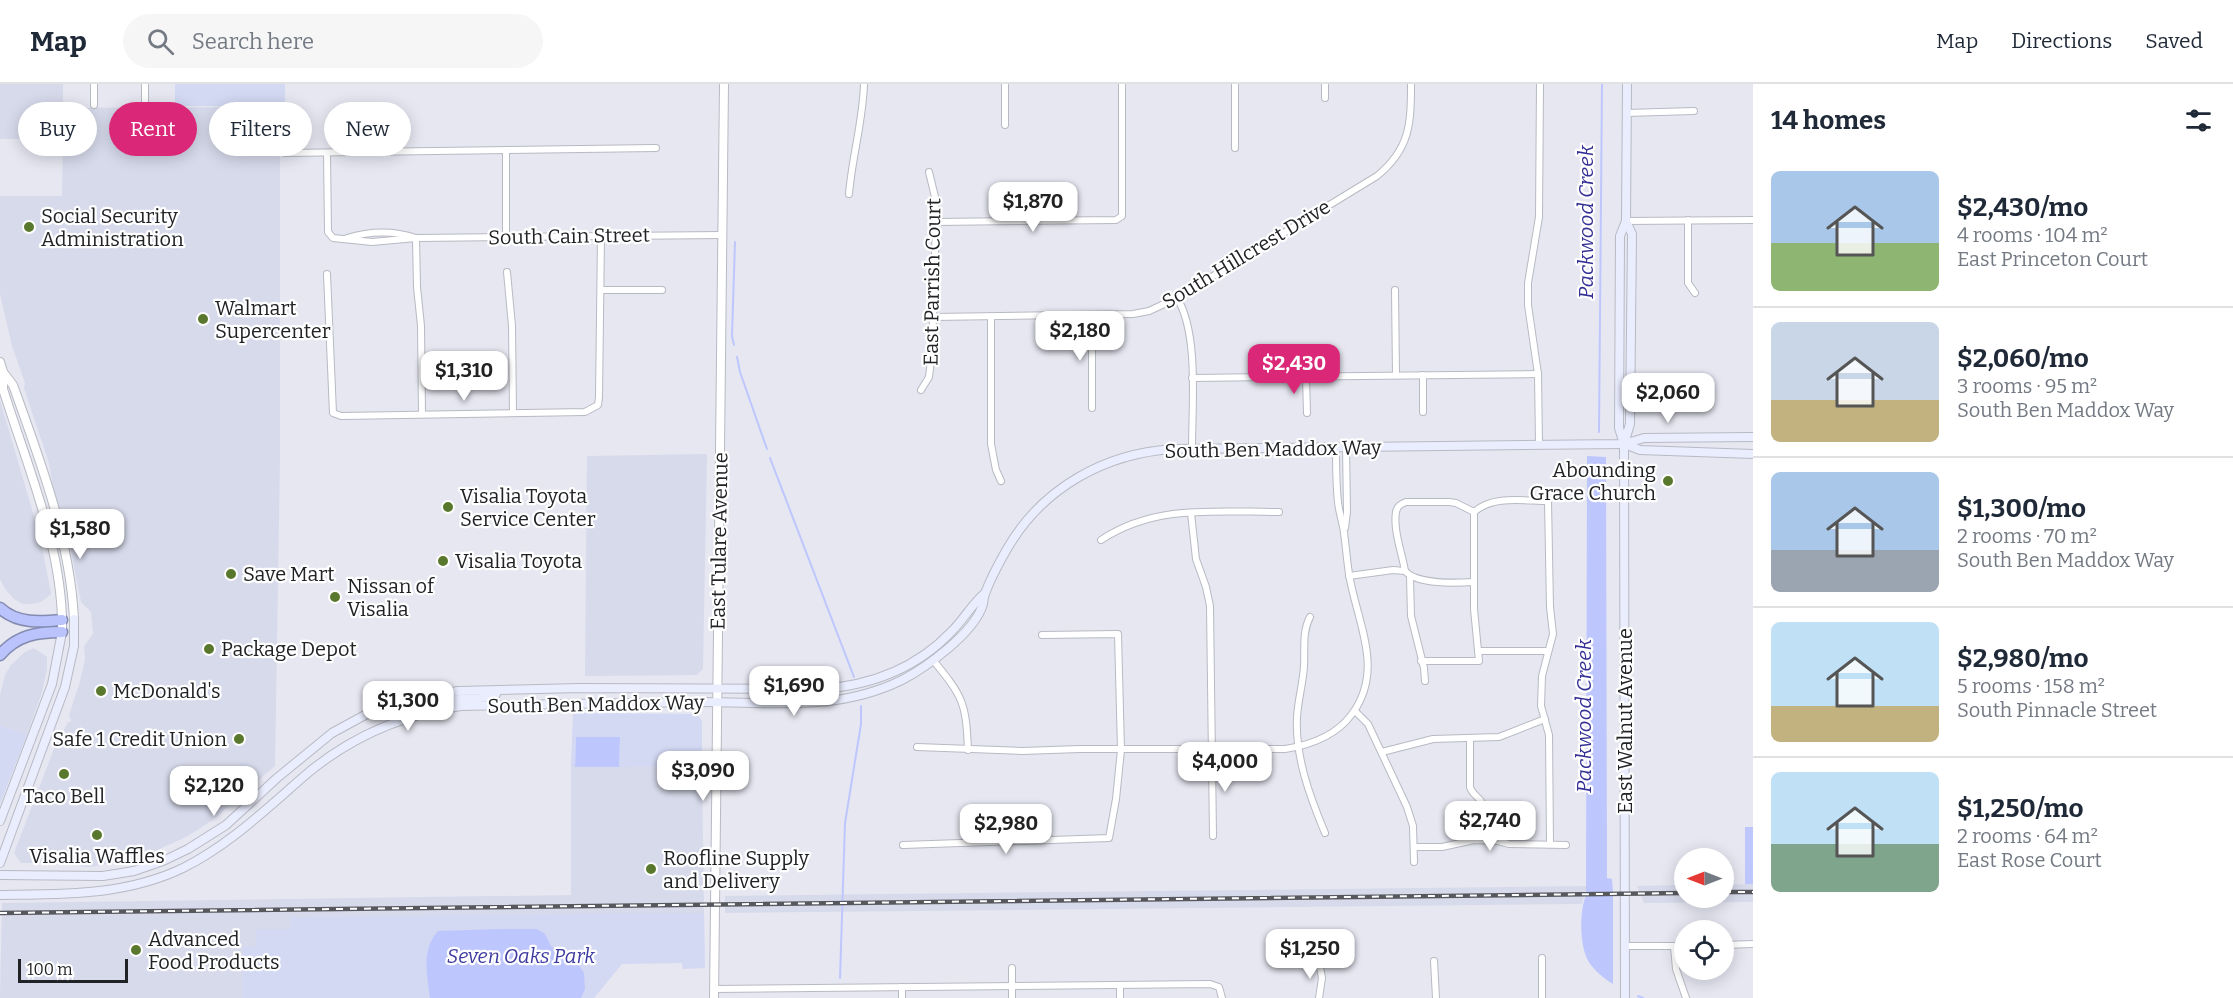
<!DOCTYPE html>
<meta charset="utf-8">
<style>
:root{--surface:#fff;--page:#f6f6f7;--text:#1f2937;--muted:#747a83;--line:#e0e1e3;--accent:#db2777}
body{margin:0;font-family:Bitter,serif;background:var(--page);color:var(--text);height:100vh;display:flex;flex-direction:column;font-size:22px;white-space:nowrap}
*{box-sizing:border-box;margin:0}
p{font-size:20px;color:var(--muted)}
.icon{flex:none;width:33px;height:33px;fill:none;stroke:currentColor;stroke-width:2;stroke-linecap:round;stroke-linejoin:round}
.map{position:relative;flex:1;overflow:hidden}
.details{display:flex;flex-direction:column;background:var(--surface);width:480px}
.details>*{flex:none}
.top-card{position:absolute;left:18px;top:18px;width:570px;height:54px;display:flex;gap:12px}
.needle{width:39px;rotate:270deg}
.tools{position:absolute;left:1674px;top:764px;display:grid;gap:12px}
.tools a{display:grid;place-items:center;width:60px;height:60px;border-radius:50%;background:var(--surface);box-shadow:0 3px 15px #0003;font-size:30px}
.scale{position:absolute;left:18px;bottom:15px;width:110px;box-sizing:border-box;padding-left:6px;border:3px solid #212225;border-top:0;font-size:16px;line-height:21px;white-space:nowrap;color:#212225;-webkit-text-stroke:4px #fff;paint-order:stroke}
.price{position:absolute;translate:-50% -51px;padding:0 14px;border-radius:12px;background:#fff;color:#222;font-size:20px;line-height:39px;filter:drop-shadow(0 2px 3px #0008)}
.price::after{content:'';position:absolute;left:50%;top:36px;width:18px;height:14px;margin-left:-9px;background:inherit;clip-path:polygon(0 0,100% 0,50% 100%)}
.price.on{background:var(--accent);color:#fff}
ul{padding:0;list-style:none}
li{display:flex;align-items:center;gap:18px;height:150px;padding:0 18px}
li+li{border-top:2px solid var(--line)}
li span{display:grid;place-items:center;flex:none;width:168px;height:120px;border-radius:9px;color:#555}
li>.icon{margin-inline-start:auto}
span .icon{width:72px;height:72px;fill:#fffc;stroke-width:1}
li b{font-size:26px}
h2{display:flex;justify-content:space-between;align-items:center;height:72px;padding:0 18px;font-size:26px}
.pill{padding:0 21px;border-radius:27px;background:var(--surface);box-shadow:0 3px 15px #0003;font-size:21px;line-height:54px}
.pill.on{background:var(--accent);color:#fff}
header{display:flex;align-items:center;gap:36px;box-sizing:border-box;height:84px;padding:0 30px;background:var(--surface);border-bottom:2px solid var(--line)}
header strong{font-size:28px}
nav{display:flex;gap:33px;margin-inline-start:auto;font-size:21px}
.search{width:420px;height:54px;background:var(--page);display:flex;align-items:center;gap:15px;box-sizing:border-box;padding:0 21px;border-radius:33px;color:var(--muted);font-size:22px}
main{display:flex;flex:1;min-height:0}
.map>svg:first-child{display:block}
.built{fill:#d7daeb}
.green{fill:#d3d8f3}
.water{fill:#bec7fd}
.lines{fill:none;stroke-linecap:round;stroke-linejoin:round}
.stream{stroke:#bec7fd;stroke-width:2}
.minor-casing{stroke:#b8bac3;stroke-width:8}
.tertiary-casing{stroke:#b8bac3;stroke-width:10}
.secondary-casing{stroke:#b8bac3;stroke-width:10}
.motorway-casing{stroke:#848bb1;stroke-width:13}
.minor{stroke:#fff;stroke-width:6}
.tertiary{stroke:#fff;stroke-width:8}
.secondary{stroke:#eaedfe;stroke-width:8}
.motorway{stroke:#bac3fc;stroke-width:10}
.rail-casing{stroke:#57585d;stroke-width:4.5}
.rail{stroke:#fff;stroke-width:2;stroke-dasharray:7;stroke-linecap:butt}
.poi-dot{fill:#5a782d;stroke:#fff;stroke-width:2}
.labels{text-anchor:middle;dominant-baseline:central;stroke-width:4.5;stroke-linejoin:round;paint-order:stroke}
.poi-label{font-size:20px;fill:#212225;stroke:#fff;text-anchor:start}
.street-label{font-size:20px;fill:#212225;stroke:#fff}
.park-label{font-size:20px;font-style:italic;fill:#3d3b9f;stroke:#fff}
.water-label{font-size:21px;font-style:italic;fill:#353195;stroke:#fff}
</style>
<header>
<strong>Map</strong>
<div class="search"><svg class="icon" aria-label="search" viewBox="0 0 24 24"><circle cx="10" cy="10" r="6"/><path d="M15 15l6 6"/></svg>Search here</div>
<nav><a>Map</a><a>Directions</a><a>Saved</a></nav>
</header>
<main>
<div class="map">
<svg width="1753" height="914" viewBox="0 0 1753 914">
<rect width="100%" height="100%" fill="#e6e7f1"/>
<g class="built">
<polygon points="0,0 63,0 63,24 280,23 280,375 275,682 213,736 186,753 146,771 125,777 90,783 52,779 21,779 14,769 57,657 62,655 62,651 67,639 71,637 69,631 80,597 85,576 84,562 93,550 91,528 81,518 70,462 53,403 49,379 24,304 25,299 12,262 0,210 0,112 62,112 63,55 0,55"/>
<polygon points="0,316 40,453 51,510 41,518 31,520 23,520 14,515 5,505 0,495"/>
<polygon points="707,370 703,585 697,591 585,592 587,372"/>
<polygon points="34,564 47,573 47,585 42,608 27,651 0,641 0,611 5,591 11,581 25,568"/>
<polygon points="702,682 704,829 291,833 291,914 0,914 2,819 571,811 571,683"/>
<polygon points="1753,800 1753,818 1644,819 1637,802 1684,801 1684,813 1724,813 1724,801"/>
<polygon points="1587,802 1582,820 725,829 725,812"/>
</g>
<g class="green">
<rect x="175" y="0" width="110" height="22"/>
<polygon points="573,629 697,630 702,637 702,682 619,683 620,653 576,653 575,683 571,683"/>
<polygon points="0,641 27,651 0,720"/>
<polygon points="626,829 704,829 705,884 683,885 682,879 622,880 594,914 243,914 243,863 256,862 256,845 291,845 291,833"/>
</g>
<g class="water">
<polygon points="1587,372 1606,373 1607,794 1612,795 1613,808 1586,808"/>
<polygon points="576,653 620,653 619,683 575,683"/>
<rect x="1745" y="743" width="8" height="57"/>
<path d="M 1586,811 L 1613,811 L 1613,900 C 1605,895 1596,888 1591,881 C 1579,866 1579,828 1586,811 Z"/>
<path d="M 499,845 L 537,845 L 545,850 L 551,862 L 576,877 L 584,889 L 585,905 L 581,914 L 430,914 C 427,890 421,866 438,847 Z"/>
</g>
<g class="lines">
<g class="stream">
<polyline points="734,261 732,252 735,158"/>
<polyline points="737,273 740,288 767,365"/>
<polyline points="1599,348 1602,0"/>
<polyline points="770,374 854,593"/>
<polyline points="840,894 845,739 861,640 861,622"/>
<polyline points="1638,912 1643,914"/>
</g>
<defs>
<g id="minor">
<polyline points="145,0 145,21"/>
<polyline points="1005,0 1005,41"/>
<polyline points="1235,0 1235,64"/>
<polyline points="1325,0 1325,14"/>
<polyline points="94,21 94,0"/>
<polyline points="1626,29 1694,27"/>
<polyline points="506,66 506,153"/>
<polyline points="285,69 656,64"/>
<polyline points="327,69 328,148 333,154 372,158 416,154 722,151"/>
<path d="M 849,110 C 852,73 863,37 864,0"/>
<polyline points="1688,136 1688,199 1695,209"/>
<polyline points="1626,137 1753,136"/>
<polyline points="936,138 1116,136 1122,132 1122,0"/>
<path d="M 347,154 C 370,147 392,146 416,154"/>
<polyline points="416,154 417,203 421,242 422,330"/>
<polyline points="507,188 512,242 513,329"/>
<polyline points="327,190 333,329 341,332 585,328 598,321 599,313 601,152"/>
<polyline points="601,206 662,206"/>
<polyline points="1395,206 1396,291"/>
<path d="M 1177,214 C 1199,249 1192,322 1192,364"/>
<polyline points="1092,231 1092,324"/>
<path d="M 933,233 L 1133,230 L 1149,227 L 1177,214 L 1377,92 C 1410,65 1411,40 1411,0"/>
<polyline points="991,233 991,360 996,386 1001,397"/>
<polyline points="1423,291 1423,328"/>
<polyline points="1306,293 1307,329"/>
<polyline points="1192,294 1538,290"/>
<polyline points="921,306 929,293 932,268 936,138 935,113 929,88"/>
<polyline points="1539,361 1538,290 1528,221 1528,199 1539,133 1540,0"/>
<polyline points="1191,429 1196,475 1206,503 1210,522 1213,752"/>
<polyline points="1345,444 1347,428 1346,363"/>
<path d="M 1101,456 C 1155,420 1216,428 1279,428"/>
<path d="M 1405,487 C 1402,469 1393,446 1396,428 C 1397,422 1401,420 1406,418 L 1449,418 L 1456,419 L 1474,428 C 1493,411 1524,417 1548,417 L 1550,523 L 1553,550 L 1542,592 L 1541,622 L 1549,651 L 1550,759"/>
<path d="M 1349,492 L 1393,486 L 1405,487 C 1418,501 1456,499 1474,498"/>
<polyline points="1410,493 1411,532 1424,584 1425,597"/>
<path d="M 1310,533 C 1302,548 1305,565 1304,582 C 1303,599 1298,616 1297,633 C 1295,673 1310,713 1325,749"/>
<polyline points="1478,567 1547,567"/>
<path d="M 933,576 C 963,613 966,618 968,666"/>
<polyline points="1421,577 1479,577 1474,525 1474,428"/>
<polyline points="1355,627 1368,640 1407,723 1413,742 1414,778"/>
<path d="M 1470,654 L 1470,703 C 1472,711 1479,712 1482,719 C 1485,729 1482,745 1482,756"/>
<path d="M 917,663 L 1022,667 L 1080,665 L 1285,665 C 1311,661 1336,652 1352,630 C 1385,585 1357,539 1349,490 C 1347,477 1346,463 1344,449 C 1343,439 1339,429 1338,418 C 1336,400 1336,381 1336,363"/>
<polyline points="1382,668 1433,655 1499,653 1545,635"/>
<polyline points="903,761 1109,754 1116,715 1121,666 1118,550 1042,551"/>
<polyline points="1414,763 1442,763 1474,756 1498,757 1509,760 1566,761"/>
<polyline points="1724,861 1753,860"/>
<polyline points="1625,862 1684,862"/>
<polyline points="1674,862 1676,885 1686,914"/>
<polyline points="1434,877 1436,914"/>
<polyline points="1319,878 1322,894 1319,914"/>
<polyline points="1012,884 1012,914"/>
<polyline points="1120,901 1120,914"/>
<polyline points="902,903 902,914"/>
<polyline points="714,905 1210,900 1219,903 1222,914"/>
<polyline points="1542,914 1542,874"/>
</g>
<g id="tertiary">
<path d="M 0,278 L 3,288 L 3,305 C 27,382 64,466 62,548"/>
<path d="M 3,288 L 13,301 C 40,376 70,455 74,535"/>
<polyline points="714,914 724,0"/>
</g>
<g id="secondary">
<polyline points="1624,360 1619,344 1620,152 1626,137 1627,0"/>
<polyline points="1625,360 1640,366 1753,370"/>
<path d="M 410,632 C 423,609 473,618 495,612 L 498,606"/>
<polyline points="0,737 52,600 62,548"/>
<polyline points="0,779 65,603 74,562 74,535"/>
<path d="M 0,791 L 103,792 L 134,787 L 163,777 L 188,765 L 226,741 L 277,694 L 332,649 L 365,631 L 392,621 L 433,611 L 458,607 L 580,604 L 819,605 C 870,602 916,585 952,547 C 964,535 972,520 985,509"/>
<path d="M 0,811 C 63,810 125,812 183,784 C 231,760 268,723 309,688 C 353,652 405,630 461,622 C 541,620 622,619 702,618 C 772,618 837,628 902,596 C 927,583 972,550 982,523 C 984,519 983,514 985,510 C 990,495 999,479 1007,465 C 1042,404 1105,369 1174,365 L 1624,360 L 1644,354 L 1753,353"/>
<polyline points="1625,914 1624,360 1630,340 1632,150 1626,137"/>
</g>
<g id="motorway">
<path d="M 0,524 C 17,540 40,538 62,536"/>
<path d="M 0,571 C 17,551 37,548 62,548"/>
</g>
</defs>
<use href="#minor" class="minor-casing"/>
<use href="#tertiary" class="tertiary-casing"/>
<use href="#secondary" class="secondary-casing"/>
<use href="#motorway" class="motorway-casing"/>
<use href="#minor" class="minor"/>
<use href="#tertiary" class="tertiary"/>
<use href="#secondary" class="secondary"/>
<use href="#motorway" class="motorway"/>
<defs>
<g id="rail">
<polyline points="1724,808 1753,808"/>
<polyline points="0,829 1684,809"/>
</g>
</defs>
<use href="#rail" class="rail-casing"/>
<use href="#rail" class="rail"/>
</g>
<g class="poi-dot">
<circle cx="29" cy="143" r="6"/>
<circle cx="203" cy="235" r="6"/>
<circle cx="1668" cy="397" r="6"/>
<circle cx="448" cy="423" r="6"/>
<circle cx="443" cy="477" r="6"/>
<circle cx="231" cy="490" r="6"/>
<circle cx="335" cy="513" r="6"/>
<circle cx="209" cy="565" r="6"/>
<circle cx="101" cy="607" r="6"/>
<circle cx="239" cy="655" r="6"/>
<circle cx="64" cy="690" r="6"/>
<circle cx="97" cy="751" r="6"/>
<circle cx="651" cy="785" r="6"/>
<circle cx="136" cy="866" r="6"/>
</g>
<g class="labels">
<g class="poi-label">
<text x="41" y="132">Social Security<tspan x="41" dy="23">Administration</tspan></text>
<text x="215" y="224">Walmart<tspan x="215" dy="23">Supercenter</tspan></text>
<text x="1656" y="386" text-anchor="end">Abounding<tspan x="1656" dy="23">Grace Church</tspan></text>
<text x="460" y="412">Visalia Toyota<tspan x="460" dy="23">Service Center</tspan></text>
<text x="455" y="477">Visalia Toyota</text>
<text x="243" y="490">Save Mart</text>
<text x="347" y="502">Nissan of<tspan x="347" dy="23">Visalia</tspan></text>
<text x="221" y="565">Package Depot</text>
<text x="113" y="607">McDonald's</text>
<text x="227" y="655" text-anchor="end">Safe 1 Credit Union</text>
<text x="64" y="712" text-anchor="middle">Taco Bell</text>
<text x="97" y="772" text-anchor="middle">Visalia Waffles</text>
<text x="663" y="774">Roofline Supply<tspan x="663" dy="23">and Delivery</tspan></text>
<text x="148" y="855">Advanced<tspan x="148" dy="23">Food Products</tspan></text>
</g>
<g class="street-label">
<text transform="translate(569 152) rotate(-1)">South Cain Street</text>
<text transform="translate(1246 170) rotate(-31)">South Hillcrest Drive</text>
<text transform="translate(932 198) rotate(-89)">East Parrish Court</text>
<text transform="translate(1273 365) rotate(-1)">South Ben Maddox Way</text>
<text transform="translate(719 457) rotate(-89)">East Tulare Avenue</text>
<text transform="translate(596 620) rotate(-1)">South Ben Maddox Way</text>
<text transform="translate(1625 637) rotate(-90)">East Walnut Avenue</text>
</g>
<g class="park-label">
<text x="521" y="872">Seven Oaks Park</text>
</g>
<g class="water-label">
<text transform="translate(1586 138) rotate(-90)">Packwood Creek</text>
<text transform="translate(1584 632) rotate(-90)">Packwood Creek</text>
</g>
</g>
</svg>
<div class="tools">
<a><svg class="needle" viewBox="-14 -14 28 28"><path d="M0-13l5 13h-10z" fill="#e53935"/><path d="M0 13l5-13h-10z" fill="#747a83"/></svg></a>
<a><svg class="icon" aria-label="locate" viewBox="0 0 24 24"><circle cx="12" cy="12" r="6"/><path d="M12 2v4M12 18v4M2 12h4M18 12h4"/></svg></a>
</div>
<div class="scale">100 m</div>
<b class="price" style="left:1033px;top:149px">$1,870</b>
<b class="price" style="left:1080px;top:278px">$2,180</b>
<b class="price on" style="left:1294px;top:311px">$2,430</b>
<b class="price" style="left:464px;top:318px">$1,310</b>
<b class="price" style="left:1668px;top:340px">$2,060</b>
<b class="price" style="left:80px;top:476px">$1,580</b>
<b class="price" style="left:794px;top:633px">$1,690</b>
<b class="price" style="left:408px;top:648px">$1,300</b>
<b class="price" style="left:1225px;top:709px">$4,000</b>
<b class="price" style="left:703px;top:718px">$3,090</b>
<b class="price" style="left:214px;top:733px">$2,120</b>
<b class="price" style="left:1490px;top:768px">$2,740</b>
<b class="price" style="left:1006px;top:771px">$2,980</b>
<b class="price" style="left:1310px;top:896px">$1,250</b>
<div class="top-card">
<a class="pill">Buy</a>
<a class="pill on">Rent</a>
<a class="pill">Filters</a>
<a class="pill">New</a>
</div>
</div>
<section class="details">
<h2>14 homes<svg class="icon" aria-label="filters" viewBox="0 0 24 24"><path d="M4 7h16M4 17h16"/><circle cx="9" cy="7" r="2"/><circle cx="15" cy="17" r="2"/></svg></h2>
<ul>
<li><span style="background:linear-gradient(#a9c7e8 60%,#8fb573 0)"><svg class="icon" aria-label="home" viewBox="0 0 24 24"><path d="M3 11l9-7 9 7M6 9v11h12V9"/></svg></span><div><b>$2,430/mo</b><p>4 rooms · 104 m²</p><p>East Princeton Court</p></div></li>
<li><span style="background:linear-gradient(#c9d6e8 65%,#c2b280 0)"><svg class="icon" aria-label="home" viewBox="0 0 24 24"><path d="M3 11l9-7 9 7M6 9v11h12V9"/></svg></span><div><b>$2,060/mo</b><p>3 rooms · 95 m²</p><p>South Ben Maddox Way</p></div></li>
<li><span style="background:linear-gradient(#a9c7e8 65%,#9aa5b1 0)"><svg class="icon" aria-label="home" viewBox="0 0 24 24"><path d="M3 11l9-7 9 7M6 9v11h12V9"/></svg></span><div><b>$1,300/mo</b><p>2 rooms · 70 m²</p><p>South Ben Maddox Way</p></div></li>
<li><span style="background:linear-gradient(#bfe0f5 70%,#c2b280 0)"><svg class="icon" aria-label="home" viewBox="0 0 24 24"><path d="M3 11l9-7 9 7M6 9v11h12V9"/></svg></span><div><b>$2,980/mo</b><p>5 rooms · 158 m²</p><p>South Pinnacle Street</p></div></li>
<li><span style="background:linear-gradient(#bfe0f5 60%,#7fa58c 0)"><svg class="icon" aria-label="home" viewBox="0 0 24 24"><path d="M3 11l9-7 9 7M6 9v11h12V9"/></svg></span><div><b>$1,250/mo</b><p>2 rooms · 64 m²</p><p>East Rose Court</p></div></li>
</ul>
</section>
</main>
